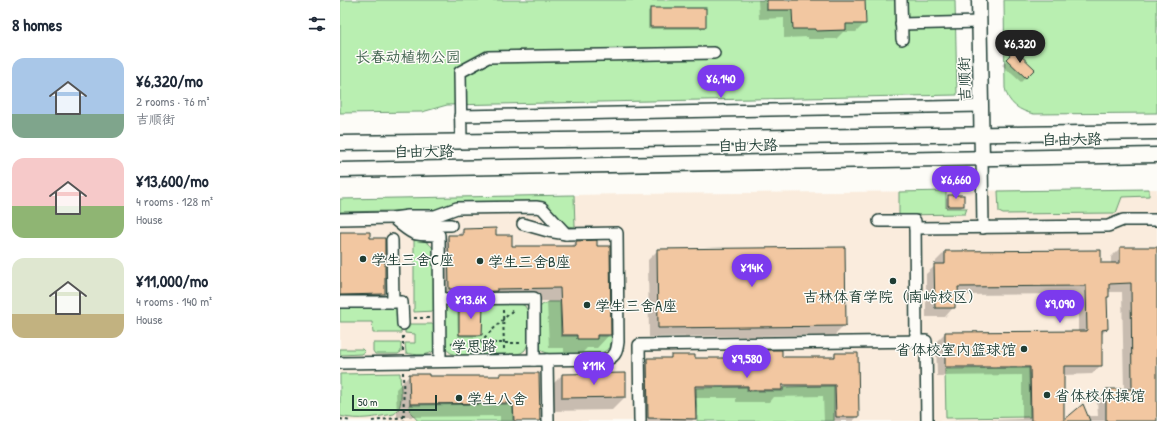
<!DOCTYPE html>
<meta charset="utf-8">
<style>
:root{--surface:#fff;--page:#f6f6f7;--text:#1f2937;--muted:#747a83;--accent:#7c3aed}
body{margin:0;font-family:"Patrick Hand","LXGW WenKai TC",sans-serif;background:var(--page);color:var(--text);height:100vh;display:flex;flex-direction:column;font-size:15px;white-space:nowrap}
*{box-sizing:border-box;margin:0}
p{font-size:13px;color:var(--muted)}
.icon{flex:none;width:22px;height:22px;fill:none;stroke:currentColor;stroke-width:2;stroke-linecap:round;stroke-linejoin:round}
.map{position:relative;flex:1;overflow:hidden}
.details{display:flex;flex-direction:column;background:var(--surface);width:340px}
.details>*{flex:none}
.scale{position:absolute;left:12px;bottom:10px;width:85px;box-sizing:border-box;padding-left:4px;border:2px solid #1f3d34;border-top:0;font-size:11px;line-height:14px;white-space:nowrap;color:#1f3d34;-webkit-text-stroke:3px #fdfcf7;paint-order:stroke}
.price{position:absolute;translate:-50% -34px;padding:0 9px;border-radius:14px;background:var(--accent);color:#fff;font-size:13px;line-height:26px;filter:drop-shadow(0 1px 2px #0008)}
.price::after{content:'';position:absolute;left:50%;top:24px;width:12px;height:9px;margin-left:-6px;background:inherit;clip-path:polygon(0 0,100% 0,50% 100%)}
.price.selected{background:#222;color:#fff}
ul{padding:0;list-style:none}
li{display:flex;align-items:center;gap:12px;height:100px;padding:0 12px}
li span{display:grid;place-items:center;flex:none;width:112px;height:80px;border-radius:12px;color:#555}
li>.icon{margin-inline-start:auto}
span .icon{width:48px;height:48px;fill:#fffc;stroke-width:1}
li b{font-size:17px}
h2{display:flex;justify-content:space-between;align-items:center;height:48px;padding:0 12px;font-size:17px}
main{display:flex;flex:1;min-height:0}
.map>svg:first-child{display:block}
.built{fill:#faecdd}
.green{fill:#b9efb1;stroke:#6c9672}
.shadow{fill:#0003}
.building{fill:#f2c7a1;stroke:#1f3d34}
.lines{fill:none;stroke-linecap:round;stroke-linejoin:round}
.minor-casing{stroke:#1f3d34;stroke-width:14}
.major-casing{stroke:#1f3d34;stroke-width:17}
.path{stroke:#1f3d34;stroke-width:2;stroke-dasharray:3 3;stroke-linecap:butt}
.minor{stroke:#fdfcf7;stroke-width:11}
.major{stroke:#fdfcf7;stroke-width:14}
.poi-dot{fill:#1f3d34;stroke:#fdfcf7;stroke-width:1.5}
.labels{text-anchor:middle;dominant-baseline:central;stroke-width:3;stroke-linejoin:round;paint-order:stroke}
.park-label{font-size:15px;fill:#3e614d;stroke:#fdfcf7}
.street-label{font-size:15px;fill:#1f3d34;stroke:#fdfcf7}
.poi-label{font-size:15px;fill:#1f3d34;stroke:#fdfcf7;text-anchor:start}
</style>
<main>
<section class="details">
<h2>8 homes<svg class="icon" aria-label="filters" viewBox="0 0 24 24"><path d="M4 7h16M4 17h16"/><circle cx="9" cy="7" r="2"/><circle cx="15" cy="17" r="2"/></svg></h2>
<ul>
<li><span style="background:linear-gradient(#a9c7e8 70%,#7fa58c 0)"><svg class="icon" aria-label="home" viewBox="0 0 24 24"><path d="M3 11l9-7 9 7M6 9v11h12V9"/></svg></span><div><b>¥6,320/mo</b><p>2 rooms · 76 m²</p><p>吉顺街</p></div></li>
<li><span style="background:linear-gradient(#f6c9c9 60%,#8fb573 0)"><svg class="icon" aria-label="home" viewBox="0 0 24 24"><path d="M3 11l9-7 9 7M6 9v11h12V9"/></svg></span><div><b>¥13,600/mo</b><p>4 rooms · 128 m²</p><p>House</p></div></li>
<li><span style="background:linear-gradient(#dfe7d0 70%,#c2b280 0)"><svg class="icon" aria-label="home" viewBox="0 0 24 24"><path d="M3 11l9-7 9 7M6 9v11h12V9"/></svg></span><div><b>¥11,000/mo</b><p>4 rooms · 140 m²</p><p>House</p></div></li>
</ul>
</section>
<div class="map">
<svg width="817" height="421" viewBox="0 0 817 421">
<rect width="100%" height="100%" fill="#fdfcf7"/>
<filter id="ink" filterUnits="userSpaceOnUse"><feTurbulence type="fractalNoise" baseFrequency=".025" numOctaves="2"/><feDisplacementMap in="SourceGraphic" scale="8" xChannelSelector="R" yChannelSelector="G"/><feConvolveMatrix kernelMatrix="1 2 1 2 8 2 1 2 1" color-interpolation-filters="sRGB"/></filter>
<g filter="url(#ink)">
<polygon class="built" points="817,189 817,421 0,421 0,199 288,194"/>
<g class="green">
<polygon points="0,0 615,0 617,95 107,105 82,112 0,113"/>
<path d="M 664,0 L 817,0 L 817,113 L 694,114 C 680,111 668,104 665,88 Z"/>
<polygon points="809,189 809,196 782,197 776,213 663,214 659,212 658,191"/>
<polygon points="606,191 606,208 627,208 625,214 559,215 559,192"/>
<polygon points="234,195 235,227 226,226 206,204 203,203 94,210 0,212 0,199"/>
<path d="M 74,240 C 83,240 89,241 94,250 L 95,311 L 74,312 Z"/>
<polygon points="208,302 220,302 221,336 272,336 270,348 262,353 210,354 202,351 199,347 198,310 202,305"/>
<path d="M 112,303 L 179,303 L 185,306 L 188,312 L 188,344 L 185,350 L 181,353 L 176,354 L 116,355 C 112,354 108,352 106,348 C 103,342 105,317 105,310 Z"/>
<polygon points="0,307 58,307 60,310 61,333 33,333 32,322 0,322"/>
<path d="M 65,324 L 96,324 L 95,349 C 90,357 75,355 66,353 L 65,343 L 75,343 L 75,334 L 65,333 Z"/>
<polygon points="33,343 61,343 61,352 58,354 35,354 33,351"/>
<polygon points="0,349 22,349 25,352 22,354 0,355"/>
<polygon points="689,368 690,417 606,418 605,369"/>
<path d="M 60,373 C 60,385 65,407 54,414 C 35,417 19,421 0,416 L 0,374 Z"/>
<polygon points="494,386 494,421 357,421 356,388 407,387 407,391 443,391 444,387"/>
<polygon points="173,404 173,421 78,421 71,413 69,405"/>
</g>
<g class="shadow">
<polygon points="418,0 524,0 525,23 516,32 503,32 496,39 468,39 468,37 444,38 444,18 419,19"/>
<polygon points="311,9 365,27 363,29 308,29 308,11"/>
<polygon points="675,52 694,69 681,82 662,65"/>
<polygon points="609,196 623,206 621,208 606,208 606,199"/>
<polygon points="124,230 155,236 171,247 231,247 236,242 270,334 257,348 247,348 243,352 224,352 224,348 209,348 207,301 145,302 142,304 111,305 111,302 96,302 95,250 108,236 117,236"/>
<polygon points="0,233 29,239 44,293 30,307 0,308"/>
<polygon points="780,248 817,248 817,421 724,421 747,416 758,416 757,399 766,390 784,390 782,292 768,292 768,297 766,298 767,329 761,335 761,365 752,374 723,375 723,421 605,421 682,419 682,375 597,376 596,342 605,333 738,332 738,294 618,295 618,302 605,317 586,317 586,274 596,265 596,261 605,252 760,251 760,264 771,264 771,257"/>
<polygon points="318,250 505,325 495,335 309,337 308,260"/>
<polygon points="120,308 141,335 139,337 118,337 117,310"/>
<polygon points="408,351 441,351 441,358 492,358 495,354 518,416 513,421 484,421 483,396 433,397 429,402 396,402 396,398 354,398 355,418 352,421 296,421 295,371 308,359 329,359 332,356 354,359 401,359"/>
<polygon points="160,374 199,421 160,421 160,416 57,417 56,389 70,375 88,377 158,377"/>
<polygon points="222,375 285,397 272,410 209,411 209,388"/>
</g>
<g class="building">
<polygon points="427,0 525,0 526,24 506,24 506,30 476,31 476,29 453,29 452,10 427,10"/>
<rect x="310" y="8" width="56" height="19"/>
<polygon points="675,50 695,69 686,78 666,59"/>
<rect x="608" y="195" width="16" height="11"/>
<polygon points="156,228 156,235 172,235 172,246 236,246 236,241 257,240 257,246 270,246 271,335 257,335 257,339 237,339 237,335 222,335 220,288 157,289 157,291 124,292 124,289 109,289 108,235 123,235 123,229"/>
<polygon points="0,232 30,232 30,238 45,238 45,294 0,295"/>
<polygon points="505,247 506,326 318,328 317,249"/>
<polygon points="780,247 817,247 817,421 766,421 766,389 792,389 791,283 769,284 769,297 767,297 768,329 762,330 762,366 724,366 724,420 743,404 750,421 691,421 690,367 605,367 605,332 747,331 746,286 618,287 619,303 615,303 615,308 595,308 594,264 605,264 605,251 761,250 761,263 780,263"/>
<polygon points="124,306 143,306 142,335 119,335 119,307"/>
<polygon points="408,350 442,350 442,357 495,357 495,353 518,353 519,417 496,417 495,385 442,385 442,390 408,390 408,386 355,386 356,419 308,418 307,358 331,358 331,355 355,355 355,358 408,358"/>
<polygon points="160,373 199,373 200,421 174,421 173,403 70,404 69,374 89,374 89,376 160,376"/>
<polygon points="286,373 286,397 222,398 222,374"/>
</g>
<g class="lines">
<defs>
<g id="minor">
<polyline points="561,0 562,39"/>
<polyline points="561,24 640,22"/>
<polyline points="120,116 641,106"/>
<polyline points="121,142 120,72 148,57 374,53"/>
<polyline points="642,158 643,228"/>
<path d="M 53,218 C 74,236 72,235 99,235 L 100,361"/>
<path d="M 0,219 L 53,218 L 68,216 L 95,216 L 117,208 L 196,207 L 202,208 L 226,234 L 277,233 L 278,342 C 277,350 276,356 268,359 L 0,363"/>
<polyline points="59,221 72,225 111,225"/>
<polyline points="539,221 575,221 576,341"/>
<polyline points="183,224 208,231 226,234"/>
<polyline points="575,228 768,226 783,220 817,220"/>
<polyline points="52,240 53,302"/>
<polyline points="100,299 194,298 194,360"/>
<polyline points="0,302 62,302 63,324"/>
<polyline points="207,360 208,421"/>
<polyline points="300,421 299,345 586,341 587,421"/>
</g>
<g id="major">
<polyline points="639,0 642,158"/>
<polyline points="0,143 817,132"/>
<polyline points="0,170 817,155"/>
</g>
</defs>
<use href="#minor" class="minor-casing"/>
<use href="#major" class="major-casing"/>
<g class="path">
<polyline points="163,310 164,349"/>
<polyline points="74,318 89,318"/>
<polyline points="140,342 174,309"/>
<polyline points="111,343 183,343"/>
<polyline points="63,351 63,334"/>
<polyline points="63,372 64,421"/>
<polyline points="0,419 11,421"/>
<polyline points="32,421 64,417"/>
</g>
<use href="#minor" class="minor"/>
<use href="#major" class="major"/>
</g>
</g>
<g class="poi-dot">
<circle cx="23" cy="259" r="4"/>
<circle cx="140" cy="261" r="4"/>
<circle cx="553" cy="281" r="4"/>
<circle cx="247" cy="305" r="4"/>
<circle cx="684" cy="349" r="4"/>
<circle cx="707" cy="395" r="4"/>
<circle cx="119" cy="398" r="4"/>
</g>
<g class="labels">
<g class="park-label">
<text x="68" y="56">长春动植物公园</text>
</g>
<g class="street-label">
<text transform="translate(624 79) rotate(-91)">吉顺街</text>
<text transform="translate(732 139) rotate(-1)">自由大路</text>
<text transform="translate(408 145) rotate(-1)">自由大路</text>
<text transform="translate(84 151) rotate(-1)">自由大路</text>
<text transform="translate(134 346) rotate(-1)">学思路</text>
</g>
<g class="poi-label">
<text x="31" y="259">学生三舍C座</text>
<text x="148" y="261">学生三舍B座</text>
<text x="553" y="296" text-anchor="middle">吉林体育学院（南岭校区）</text>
<text x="255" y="305">学生三舍A座</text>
<text x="676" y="349" text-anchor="end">省体校室内篮球馆</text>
<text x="715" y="395">省体校体操馆</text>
<text x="127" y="398">学生八舍</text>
</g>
</g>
</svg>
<div class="scale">50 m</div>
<b class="price selected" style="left:680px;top:64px">¥6,320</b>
<b class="price" style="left:381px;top:99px">¥6,140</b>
<b class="price" style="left:616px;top:200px">¥6,660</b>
<b class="price" style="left:412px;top:288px">¥14K</b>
<b class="price" style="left:131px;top:320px">¥13.6K</b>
<b class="price" style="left:720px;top:324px">¥9,090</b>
<b class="price" style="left:407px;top:379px">¥9,580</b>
<b class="price" style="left:254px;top:386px">¥11K</b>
</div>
</main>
